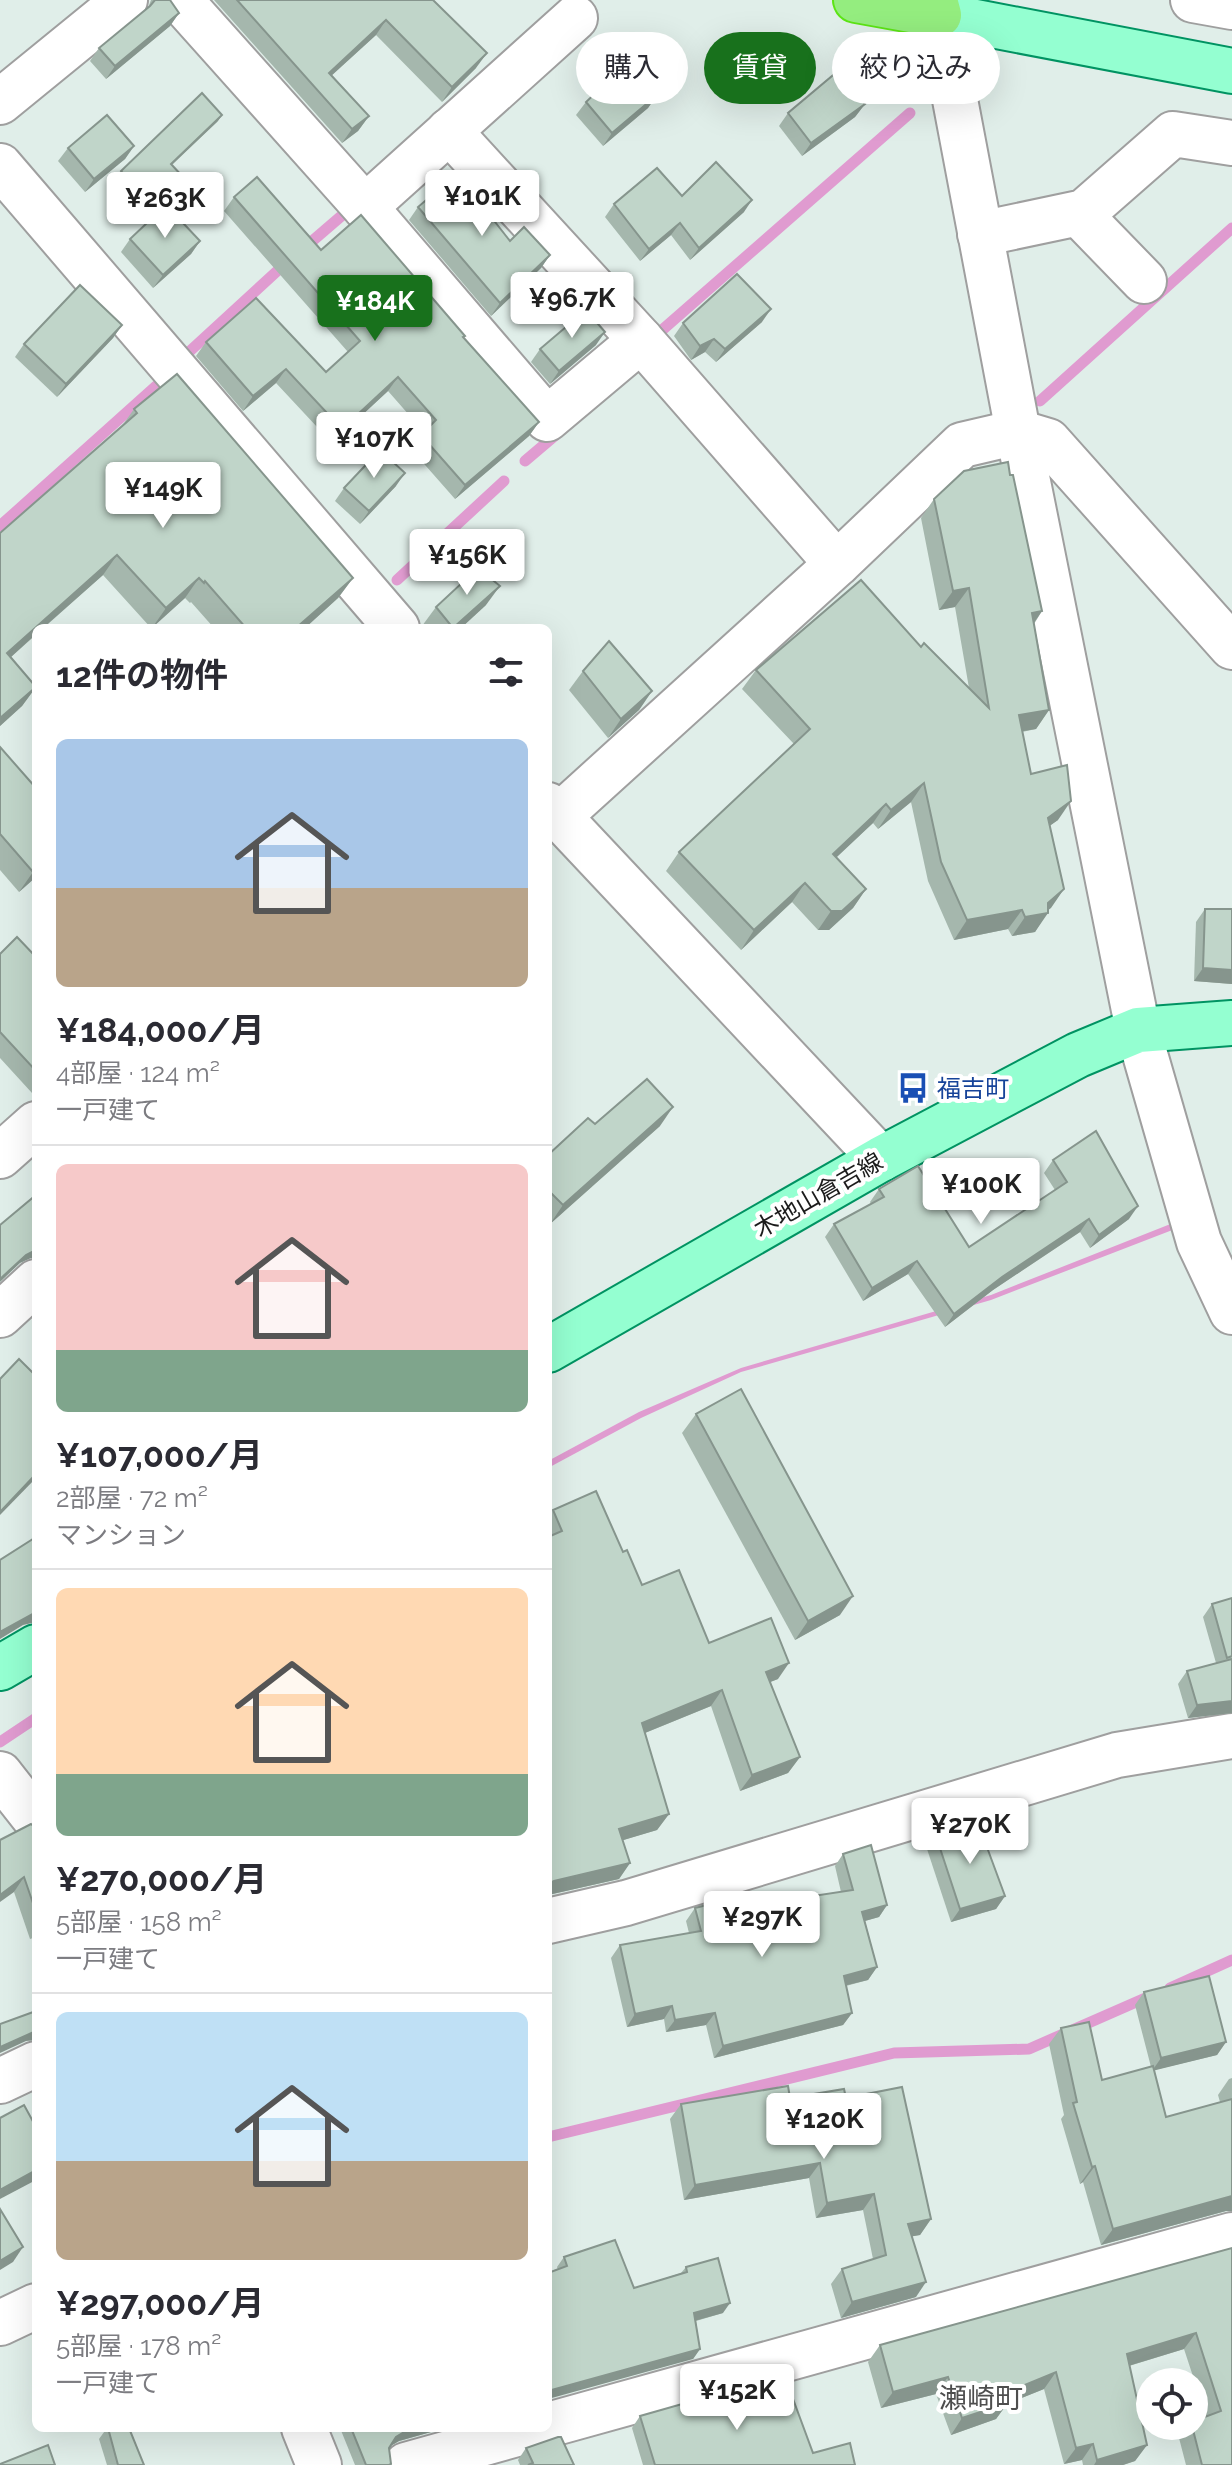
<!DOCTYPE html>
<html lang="ja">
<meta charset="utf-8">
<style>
:root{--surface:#fff;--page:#f7f7f7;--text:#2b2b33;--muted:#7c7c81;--line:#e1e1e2;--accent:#18711c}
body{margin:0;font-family:Raleway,"Noto Sans JP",sans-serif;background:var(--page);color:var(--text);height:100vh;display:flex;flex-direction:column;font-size:30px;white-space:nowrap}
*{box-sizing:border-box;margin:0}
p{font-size:26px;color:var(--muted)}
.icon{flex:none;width:44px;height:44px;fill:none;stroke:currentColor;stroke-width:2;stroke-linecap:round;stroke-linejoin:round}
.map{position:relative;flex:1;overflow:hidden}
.drawer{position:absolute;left:32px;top:624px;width:520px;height:1808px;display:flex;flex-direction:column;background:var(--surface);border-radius:12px;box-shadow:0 8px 32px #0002}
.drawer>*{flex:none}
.hud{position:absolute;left:576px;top:32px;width:536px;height:72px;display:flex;gap:16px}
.controls{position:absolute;left:1136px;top:2368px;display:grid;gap:16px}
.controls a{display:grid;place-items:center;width:72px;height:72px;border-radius:50%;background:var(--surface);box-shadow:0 8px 32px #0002;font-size:40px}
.price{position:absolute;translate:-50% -68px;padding:0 18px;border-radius:8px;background:#fff;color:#222;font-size:26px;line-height:52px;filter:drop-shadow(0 2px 4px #0008)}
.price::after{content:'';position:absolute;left:50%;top:48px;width:24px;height:18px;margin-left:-12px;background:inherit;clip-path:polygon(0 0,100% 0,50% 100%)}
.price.current{background:var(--accent);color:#fff}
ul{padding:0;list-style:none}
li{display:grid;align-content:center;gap:16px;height:424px;padding:0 24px}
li+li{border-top:2px solid var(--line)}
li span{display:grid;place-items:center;height:248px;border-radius:12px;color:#555}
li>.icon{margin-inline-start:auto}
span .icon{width:144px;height:144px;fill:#fffc;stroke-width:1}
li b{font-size:34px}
h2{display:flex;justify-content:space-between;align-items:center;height:96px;padding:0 24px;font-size:34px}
.pill{padding:0 28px;border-radius:36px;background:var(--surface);box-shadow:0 8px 32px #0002;font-size:28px;line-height:72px}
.pill.current{background:var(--accent);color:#fff}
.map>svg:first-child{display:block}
.water{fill:#e09bd0}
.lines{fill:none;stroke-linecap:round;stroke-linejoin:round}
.stream{stroke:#e09bd0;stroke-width:11}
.minor-casing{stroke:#9f9f9f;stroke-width:48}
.major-casing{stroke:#009362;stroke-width:48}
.highway-casing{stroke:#5ce415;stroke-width:48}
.minor{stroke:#fff;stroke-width:44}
.major{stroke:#94ffd1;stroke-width:44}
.highway{stroke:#94ed7f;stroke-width:44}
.wall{fill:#a5b7ad}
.shaded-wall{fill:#86958d}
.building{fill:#c0d5c9;stroke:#86958d;stroke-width:2}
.labels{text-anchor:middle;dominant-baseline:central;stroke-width:8;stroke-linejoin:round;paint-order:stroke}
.transit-label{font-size:24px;fill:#164399;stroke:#fff;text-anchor:start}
.street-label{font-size:24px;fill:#1b1b1b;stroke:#fff}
.quarter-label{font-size:28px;fill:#4e4e4e;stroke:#fff}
</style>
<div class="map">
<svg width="1232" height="2465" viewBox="0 0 1232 2465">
<rect width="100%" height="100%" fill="#e0eee9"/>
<polygon class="water" points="1173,1223 1175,1229 991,1300 741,1372 641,1418 548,1468 548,1461 639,1412 741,1368 991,1295"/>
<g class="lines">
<g class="stream">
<polyline points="303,249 346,212"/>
<polyline points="661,331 910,113"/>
<polyline points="190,351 287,262"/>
<polyline points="1040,401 1232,228"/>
<polyline points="525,461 558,433"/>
<polyline points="0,526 156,386"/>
<polyline points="397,580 504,481"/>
<polyline points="0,1742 36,1718"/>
<polyline points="1170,1988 1232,1960"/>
<polyline points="548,2137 894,2053 1029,2049 1150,1996"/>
</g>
<defs>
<g id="minor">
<polyline points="180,0 365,207 547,419 641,340"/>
<polyline points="1193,0 1232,7"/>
<polyline points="939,15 1018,432 1138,1030 1199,1242 1232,1312"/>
<polyline points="0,102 125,0"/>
<polyline points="449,131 641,340 837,564"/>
<polyline points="0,166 397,628"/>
<polyline points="365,207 575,18"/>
<polyline points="1079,214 1144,281"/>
<polyline points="980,234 1084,212 1173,134 1232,143"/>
<polyline points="548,805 881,1159"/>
<polyline points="558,817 837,564 962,445 1018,432 1048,441 1232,647"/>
<polyline points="0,1156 36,1124"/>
<polyline points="0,1315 36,1282"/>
<polyline points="0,1774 36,1820"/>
<polyline points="548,1921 626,1903 1117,1755 1232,1736"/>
<polyline points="0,2081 36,2064"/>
<polyline points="0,2323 36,2306"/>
<polyline points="548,2425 1232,2235"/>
<polyline points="304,2428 319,2465"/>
<polyline points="406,2465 538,2428"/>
</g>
<g id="major">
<polyline points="939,15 1232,71"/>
<polyline points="548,1350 881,1159 1078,1055 1138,1030 1232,1023"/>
<polyline points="0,1668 36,1647"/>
</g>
<polyline id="highway" points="856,0 939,15 935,0"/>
</defs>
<use href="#minor" class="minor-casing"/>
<use href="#major" class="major-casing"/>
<use href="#highway" class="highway-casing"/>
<use href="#minor" class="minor"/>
<use href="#major" class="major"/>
<use href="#highway" class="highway"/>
</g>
<g class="wall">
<polygon points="151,0 170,0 179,13 170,26 106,79 90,61 99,48 148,8"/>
<polygon points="214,0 433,0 476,68 442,102 376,35 332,75 369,116 358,131 342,143"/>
<polygon points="624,73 657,95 648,108 603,146 576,115 586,102"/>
<polygon points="865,104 855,117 802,156 779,126 788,113"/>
<polygon points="218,121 172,165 183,177 178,184 146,211 116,178 121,171"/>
<polygon points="134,146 125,159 85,192 58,161 68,148"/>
<polygon points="682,196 744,212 690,260 671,235 640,261 605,217 614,204"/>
<polygon points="234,197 463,338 539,422 529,436 455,499 411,449 424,432 388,391 332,443 276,383 243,411 196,356 206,342 326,372 348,352 224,211"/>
<polygon points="475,197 510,241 550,255 541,268 491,316 409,220 418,207"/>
<polygon points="130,239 200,241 191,254 153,288 121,252"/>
<polygon points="762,322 716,362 705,352 691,360 674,336 683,323"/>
<polygon points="122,325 113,338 57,397 15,357 24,344"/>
<polygon points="596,345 550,384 531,362 540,349"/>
<polygon points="134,409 353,578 338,598 305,628 214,628 191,602 190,603 185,598 151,628 103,575 11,657 36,687 22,706 0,726 0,533 122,426"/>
<polygon points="396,486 360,524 335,501 344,488"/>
<polygon points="934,499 1042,611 1034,624 1049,710 1036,729 1022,732 1031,774 1058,820 1049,826 1064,889 1048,910 1035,932 1012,936 1008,929 954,940 928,881 911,802 878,829 873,823 836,857 866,889 853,908 829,930 818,930 792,902 741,950 666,871 679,852 794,744 742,689 756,670 921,647 969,688 955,607 939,610 921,518"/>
<polygon points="486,605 461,628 424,628 422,626 436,607"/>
<polygon points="583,671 652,691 639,710 608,738 569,690"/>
<polygon points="0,747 36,877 19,892 0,870"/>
<polygon points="1205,909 1232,909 1232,984 1194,981 1196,922"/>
<polygon points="0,954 36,957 36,1094 33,1091 32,1093 0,1058"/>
<polygon points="595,1124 660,1126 550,1224 548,1223 548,1155"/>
<polygon points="1053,1160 1129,1219 1090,1248 1080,1232 993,1290 945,1327 908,1274 863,1301 825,1237 834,1224 871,1204 870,1202 879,1189 969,1247 1055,1190 1044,1173"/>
<polygon points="696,1414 840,1615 795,1640 682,1433"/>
<polygon points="553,1510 623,1552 642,1585 709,1643 778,1679 770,1682 800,1757 788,1773 740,1791 711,1706 645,1733 669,1814 657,1830 623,1840 630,1863 619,1879 548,1895 548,1518"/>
<polygon points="1232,1598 1232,1713 1188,1718 1178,1684 1187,1671 1216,1663 1203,1617 1212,1604"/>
<polygon points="36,1828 36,1937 30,1939 14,1892"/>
<polygon points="936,1836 1005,1896 996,1909 951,1922 927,1849"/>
<polygon points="843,1854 887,1905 879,1917 865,1921 877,1967 868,1980 846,1986 852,2013 843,2025 714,2058 706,2025 666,2032 664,2019 627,2027 611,1958 620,1945 689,1933 686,1921 695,1908 754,1905 841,1892 835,1866"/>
<polygon points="1144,1992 1226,2042 1217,2055 1154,2070 1166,2117 1220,2102 1218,2095 1229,2079 1232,2078 1232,2211 1226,2211 1101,2245 1083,2182 1080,2184 1061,2119 1064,2115 1049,2044 1061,2028 1102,2080 1151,2067 1135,2005"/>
<polygon points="790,2098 846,2098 931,2219 920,2235 912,2236 916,2297 841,2318 831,2284 842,2269 873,2259 863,2210 816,2218 809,2178 684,2200 670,2119 681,2104"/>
<polygon points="1232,2248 1232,2465 1186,2465 1179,2438 1188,2426 1194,2426 1206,2416 1184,2349 1129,2366 1147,2445 1135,2461 1123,2465 1083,2465 1082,2460 1064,2464 1044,2389 1007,2404 996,2419 951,2435 936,2394 881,2408 868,2362 880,2345"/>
<polygon points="564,2257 634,2288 681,2273 686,2267 723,2313 696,2321 700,2349 693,2359 558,2270 557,2267"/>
<polygon points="752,2393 813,2453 855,2465 643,2465 632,2428 640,2416"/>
<polygon points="107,2428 129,2428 144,2465 107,2465 99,2439"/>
<polygon points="340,2428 445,2428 399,2441 390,2446 390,2465 355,2465"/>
<polygon points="526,2448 574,2465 520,2465 518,2460"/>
</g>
<g class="shaded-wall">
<polygon points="179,13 170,26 106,79 115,66"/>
<polygon points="386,20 376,35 319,87 329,73"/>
<polygon points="487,53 476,68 442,102 452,87"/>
<polygon points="657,95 648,108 603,146 612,133"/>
<polygon points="865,104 855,117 802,156 811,143"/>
<polygon points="222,115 218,121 166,170 171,164"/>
<polygon points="369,116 358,131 342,143 352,129"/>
<polygon points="134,146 125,159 85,192 94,179"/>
<polygon points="183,177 178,184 146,211 150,205"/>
<polygon points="752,200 744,212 690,260 699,248"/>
<polygon points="680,223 671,235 640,261 649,249"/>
<polygon points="200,241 191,254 153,288 163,275"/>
<polygon points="550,255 541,268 491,316 500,303"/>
<polygon points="771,309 762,322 716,362 725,349"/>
<polygon points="122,325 113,338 57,397 66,384"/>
<polygon points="605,332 596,345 550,384 559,371"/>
<polygon points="714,339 705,352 691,360 700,346"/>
<polygon points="286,369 276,383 243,411 253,396"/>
<polygon points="398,377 388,391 332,443 342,429"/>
<polygon points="539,422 529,436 455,499 465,485"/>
<polygon points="405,473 396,486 360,524 369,511"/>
<polygon points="117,555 103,575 43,628 36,628 36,634 0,667 7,653"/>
<polygon points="199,578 185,598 152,628 166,608"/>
<polygon points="353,578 338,598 305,628 296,628"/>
<polygon points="500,586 486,605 461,628 453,628"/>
<polygon points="969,588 955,607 939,610 953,591"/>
<polygon points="1042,611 1029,630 1032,613"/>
<polygon points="36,687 22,706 0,726 0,718"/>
<polygon points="652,691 639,710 608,738 621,719"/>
<polygon points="1049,710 1036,729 1005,734 1019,715"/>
<polygon points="924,783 911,802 878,829 891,810"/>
<polygon points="1071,801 1058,820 1034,837 1048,818"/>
<polygon points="886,804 873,823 820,873 833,854"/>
<polygon points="36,869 36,877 19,892 33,872"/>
<polygon points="805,883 792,902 741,950 754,930"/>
<polygon points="866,889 853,908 829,930 818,930 831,911"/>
<polygon points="1064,889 1051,908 1043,914 1048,913 1035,932 1012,936 1025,917 1048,903"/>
<polygon points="1022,910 1008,929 954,940 967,920"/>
<polygon points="1203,968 1232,970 1232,984 1194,981"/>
<polygon points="673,1107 660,1126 550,1224 563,1205"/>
<polygon points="1138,1206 1129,1219 1090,1248 1099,1235"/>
<polygon points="1089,1219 1080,1232 993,1290 945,1327 954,1314 1002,1277"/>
<polygon points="36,1250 36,1258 31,1258 20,1263 0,1282 0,1279 26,1255"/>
<polygon points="917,1261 908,1274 863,1301 872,1288"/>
<polygon points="36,1474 36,1478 0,1515 0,1512"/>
<polygon points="853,1596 840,1615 795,1640 808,1621"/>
<polygon points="36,1612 36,1622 23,1625 0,1639 0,1632"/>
<polygon points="789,1663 778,1679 755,1688 766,1672"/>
<polygon points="722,1690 711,1706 630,1739 642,1723"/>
<polygon points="1232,1701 1232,1713 1188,1718 1197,1705"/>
<polygon points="800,1757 788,1773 740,1791 752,1775"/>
<polygon points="669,1814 657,1830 607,1845 619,1829"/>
<polygon points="630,1863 619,1879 548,1895 548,1884 554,1881"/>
<polygon points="24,1877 14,1892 0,1902 0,1895"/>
<polygon points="1005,1896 996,1909 951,1922 960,1909"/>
<polygon points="887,1905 879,1917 854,1924 862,1912"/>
<polygon points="877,1967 868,1980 835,1988 844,1976"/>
<polygon points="672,2006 664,2019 627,2027 635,2014"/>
<polygon points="715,2013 706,2025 666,2032 675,2020"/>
<polygon points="852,2013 843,2025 714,2058 723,2046"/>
<polygon points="33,2031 36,2031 36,2040 26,2041 0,2053 0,2047"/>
<polygon points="1226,2042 1217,2055 1152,2071 1161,2058"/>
<polygon points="820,2163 809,2178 684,2200 695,2185"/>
<polygon points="1095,2166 1083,2182 1080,2184 1092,2167"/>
<polygon points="36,2170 36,2180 0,2199 0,2190"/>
<polygon points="874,2194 863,2210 816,2218 827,2203"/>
<polygon points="1232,2196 1232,2211 1226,2211 1101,2245 1113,2229"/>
<polygon points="931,2219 920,2235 897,2239 908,2224"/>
<polygon points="23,2247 13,2262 0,2270 0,2261"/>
<polygon points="926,2282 916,2297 841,2318 852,2302"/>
<polygon points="730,2303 723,2313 687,2323 694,2313"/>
<polygon points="1196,2333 1184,2349 1115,2370 1127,2354"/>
<polygon points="700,2349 693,2359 548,2399 548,2391"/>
<polygon points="1056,2372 1044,2389 1007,2404 996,2419 951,2435 962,2418 1005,2393"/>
<polygon points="948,2377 936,2394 881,2408 893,2392"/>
<polygon points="416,2428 445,2428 399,2441 389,2447 396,2437 406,2431"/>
<polygon points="1093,2444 1082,2460 1064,2464 1076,2448"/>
<polygon points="1147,2445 1135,2461 1123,2465 1094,2465 1097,2460"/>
</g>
<g class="building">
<polygon points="155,0 170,0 179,13 115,66 99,48 150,6"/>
<polygon points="237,0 433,0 487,53 452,87 386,20 329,73 369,116 352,129"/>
<polygon points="632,66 657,95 612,133 586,102 621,69 624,73"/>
<polygon points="838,71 865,104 811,143 788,113"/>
<polygon points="202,93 222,115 171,164 183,177 150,205 121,171"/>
<polygon points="107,115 134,146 94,179 68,148"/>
<polygon points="716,162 752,200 699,248 680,223 649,249 614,204 657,168 682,196"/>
<polygon points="460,171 480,191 474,195 510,241 524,227 550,255 500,303 418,207"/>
<polygon points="257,177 321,250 361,215 465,336 463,337 539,422 465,485 421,435 436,420 398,377 342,429 286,369 253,396 206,342 256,298 326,372 360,341 234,197"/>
<polygon points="166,205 200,241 163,275 130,239"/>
<polygon points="737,274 771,309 725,349 714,339 700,346 683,323"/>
<polygon points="80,285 122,325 66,384 24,344"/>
<polygon points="586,310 605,332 559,371 540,349"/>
<polygon points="177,374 353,578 296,628 246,628 205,581 204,583 199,578 166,608 117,555 7,653 36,687 0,718 0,533 137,413 134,409"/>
<polygon points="380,450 405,473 369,511 344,488"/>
<polygon points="1008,462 1010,475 1013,475 1042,611 1032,613 1049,710 1019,715 1031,774 1067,765 1071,801 1048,818 1064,889 1048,903 1048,913 1025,917 1022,910 967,920 941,862 924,783 891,810 886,804 833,854 866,889 842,911 831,911 805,883 754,930 679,852 810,729 756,670 861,580 921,647 924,643 989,708 969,588 953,591 934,499 964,471"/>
<polygon points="478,568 500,586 453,628 436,607"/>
<polygon points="609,641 652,691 621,719 583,671"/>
<polygon points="0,747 36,788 36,869 33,872 0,834"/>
<polygon points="1205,909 1232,909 1232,970 1203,968"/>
<polygon points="17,937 36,957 36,1071 0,1032 0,954"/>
<polygon points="647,1079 673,1107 563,1205 548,1190 548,1155 588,1118 595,1124"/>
<polygon points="1096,1131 1138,1206 1099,1235 1089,1219 1002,1277 954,1314 917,1261 872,1288 834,1224 884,1197 879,1189 918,1166 969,1247 1067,1182 1053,1160"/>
<polygon points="36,1195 36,1250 26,1255 0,1279 0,1225"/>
<polygon points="19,1359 36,1376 36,1474 0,1512 0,1379"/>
<polygon points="741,1389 853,1596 808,1621 696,1414"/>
<polygon points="596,1491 623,1552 627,1550 642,1585 679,1570 709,1643 771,1618 789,1663 766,1672 800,1757 752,1775 722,1690 642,1723 669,1814 619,1829 630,1863 554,1881 548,1884 548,1537 562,1531 553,1510"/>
<polygon points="36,1537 36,1612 0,1632 0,1560"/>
<polygon points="1232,1598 1232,1656 1227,1658 1212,1604"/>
<polygon points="1232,1659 1232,1701 1197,1705 1187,1671"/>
<polygon points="978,1823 1005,1896 960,1909 936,1836"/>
<polygon points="31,1824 36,1828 36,1912 24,1877 0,1895 0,1840"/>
<polygon points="871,1845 887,1905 862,1912 877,1967 844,1976 852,2013 723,2046 715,2013 675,2020 672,2006 635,2014 620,1945 701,1931 695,1908 750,1894 754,1905 853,1890 843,1854"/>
<polygon points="1209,1976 1226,2042 1161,2058 1144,1992"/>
<polygon points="36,2011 36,2031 0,2047 0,2024"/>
<polygon points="1089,2022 1102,2080 1153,2066 1166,2117 1232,2099 1232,2196 1113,2229 1095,2166 1092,2167 1073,2103 1077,2102 1061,2028"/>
<polygon points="788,2086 790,2098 844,2089 846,2098 902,2087 931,2219 908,2224 926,2282 852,2302 842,2269 886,2255 874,2194 827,2203 820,2163 695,2185 681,2104"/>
<polygon points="24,2105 36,2127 36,2170 0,2190 0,2118"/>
<polygon points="0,2209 23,2247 0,2261"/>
<polygon points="615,2240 634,2288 687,2272 686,2267 718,2258 730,2303 694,2313 700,2349 548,2391 548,2273 567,2266 564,2257"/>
<polygon points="1232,2248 1232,2465 1202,2465 1192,2426 1194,2426 1194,2421 1221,2411 1196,2333 1127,2354 1147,2445 1097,2460 1093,2444 1076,2448 1056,2372 1005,2393 1008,2403 962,2418 948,2377 893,2392 880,2345"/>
<polygon points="786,2380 813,2453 850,2443 855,2465 655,2465 640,2416 710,2396 710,2401 750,2387 752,2393"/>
<polygon points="108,2428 129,2428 144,2465 118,2465"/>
<polygon points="351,2428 416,2428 406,2431 396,2437 389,2448 391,2464 389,2465 366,2465"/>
<polygon points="558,2437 561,2437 574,2465 528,2465 533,2463 526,2448"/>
<polygon points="48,2445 55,2465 0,2465 0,2464"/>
</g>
<defs>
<symbol id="bus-bare" viewBox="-9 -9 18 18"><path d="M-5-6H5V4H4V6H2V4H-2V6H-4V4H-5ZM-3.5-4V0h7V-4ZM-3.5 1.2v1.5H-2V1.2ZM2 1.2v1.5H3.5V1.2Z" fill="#1a4fb4" stroke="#fff" stroke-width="2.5" paint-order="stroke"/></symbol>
</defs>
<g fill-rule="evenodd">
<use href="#bus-bare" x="891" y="1066" width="44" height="44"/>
</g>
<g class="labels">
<g class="transit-label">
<text x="937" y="1088">福吉町</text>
</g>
<g class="street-label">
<text transform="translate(818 1195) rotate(-30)">木地山倉吉線</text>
</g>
<g class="quarter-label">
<text x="981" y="2398">瀬崎町</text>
</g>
</g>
</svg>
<div class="controls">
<a><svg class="icon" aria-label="locate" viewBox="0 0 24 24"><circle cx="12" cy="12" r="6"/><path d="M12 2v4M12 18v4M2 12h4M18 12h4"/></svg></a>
</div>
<b class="price" style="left:482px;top:238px">¥101K</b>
<b class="price" style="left:165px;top:240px">¥263K</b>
<b class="price" style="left:572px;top:340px">¥96.7K</b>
<b class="price current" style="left:375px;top:343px">¥184K</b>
<b class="price" style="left:374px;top:480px">¥107K</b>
<b class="price" style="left:163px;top:530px">¥149K</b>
<b class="price" style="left:467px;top:597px">¥156K</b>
<b class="price" style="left:981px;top:1226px">¥100K</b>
<b class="price" style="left:970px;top:1866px">¥270K</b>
<b class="price" style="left:762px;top:1959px">¥297K</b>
<b class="price" style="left:824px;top:2161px">¥120K</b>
<b class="price" style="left:737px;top:2432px">¥152K</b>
<div class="hud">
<a class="pill">購入</a>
<a class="pill current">賃貸</a>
<a class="pill">絞り込み</a>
</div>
<section class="drawer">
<h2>12件の物件<svg class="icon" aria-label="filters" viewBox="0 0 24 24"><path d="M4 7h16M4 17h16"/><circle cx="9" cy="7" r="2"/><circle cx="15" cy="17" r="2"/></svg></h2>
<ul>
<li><span style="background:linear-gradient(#a9c7e8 60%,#b9a48a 0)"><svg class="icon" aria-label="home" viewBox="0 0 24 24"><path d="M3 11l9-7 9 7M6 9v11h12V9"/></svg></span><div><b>¥184,000/月</b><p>4部屋 · 124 m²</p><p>一戸建て</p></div></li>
<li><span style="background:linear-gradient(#f6c9c9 75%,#7fa58c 0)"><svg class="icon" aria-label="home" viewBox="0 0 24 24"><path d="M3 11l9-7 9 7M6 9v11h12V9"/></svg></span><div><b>¥107,000/月</b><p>2部屋 · 72 m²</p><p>マンション</p></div></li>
<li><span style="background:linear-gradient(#ffd9b3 75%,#7fa58c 0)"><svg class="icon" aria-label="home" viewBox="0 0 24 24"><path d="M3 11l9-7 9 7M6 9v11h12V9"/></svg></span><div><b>¥270,000/月</b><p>5部屋 · 158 m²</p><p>一戸建て</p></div></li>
<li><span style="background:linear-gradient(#bfe0f5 60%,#b9a48a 0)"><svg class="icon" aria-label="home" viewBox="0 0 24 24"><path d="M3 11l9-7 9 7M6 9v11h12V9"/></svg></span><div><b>¥297,000/月</b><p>5部屋 · 178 m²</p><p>一戸建て</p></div></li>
</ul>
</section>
</div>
